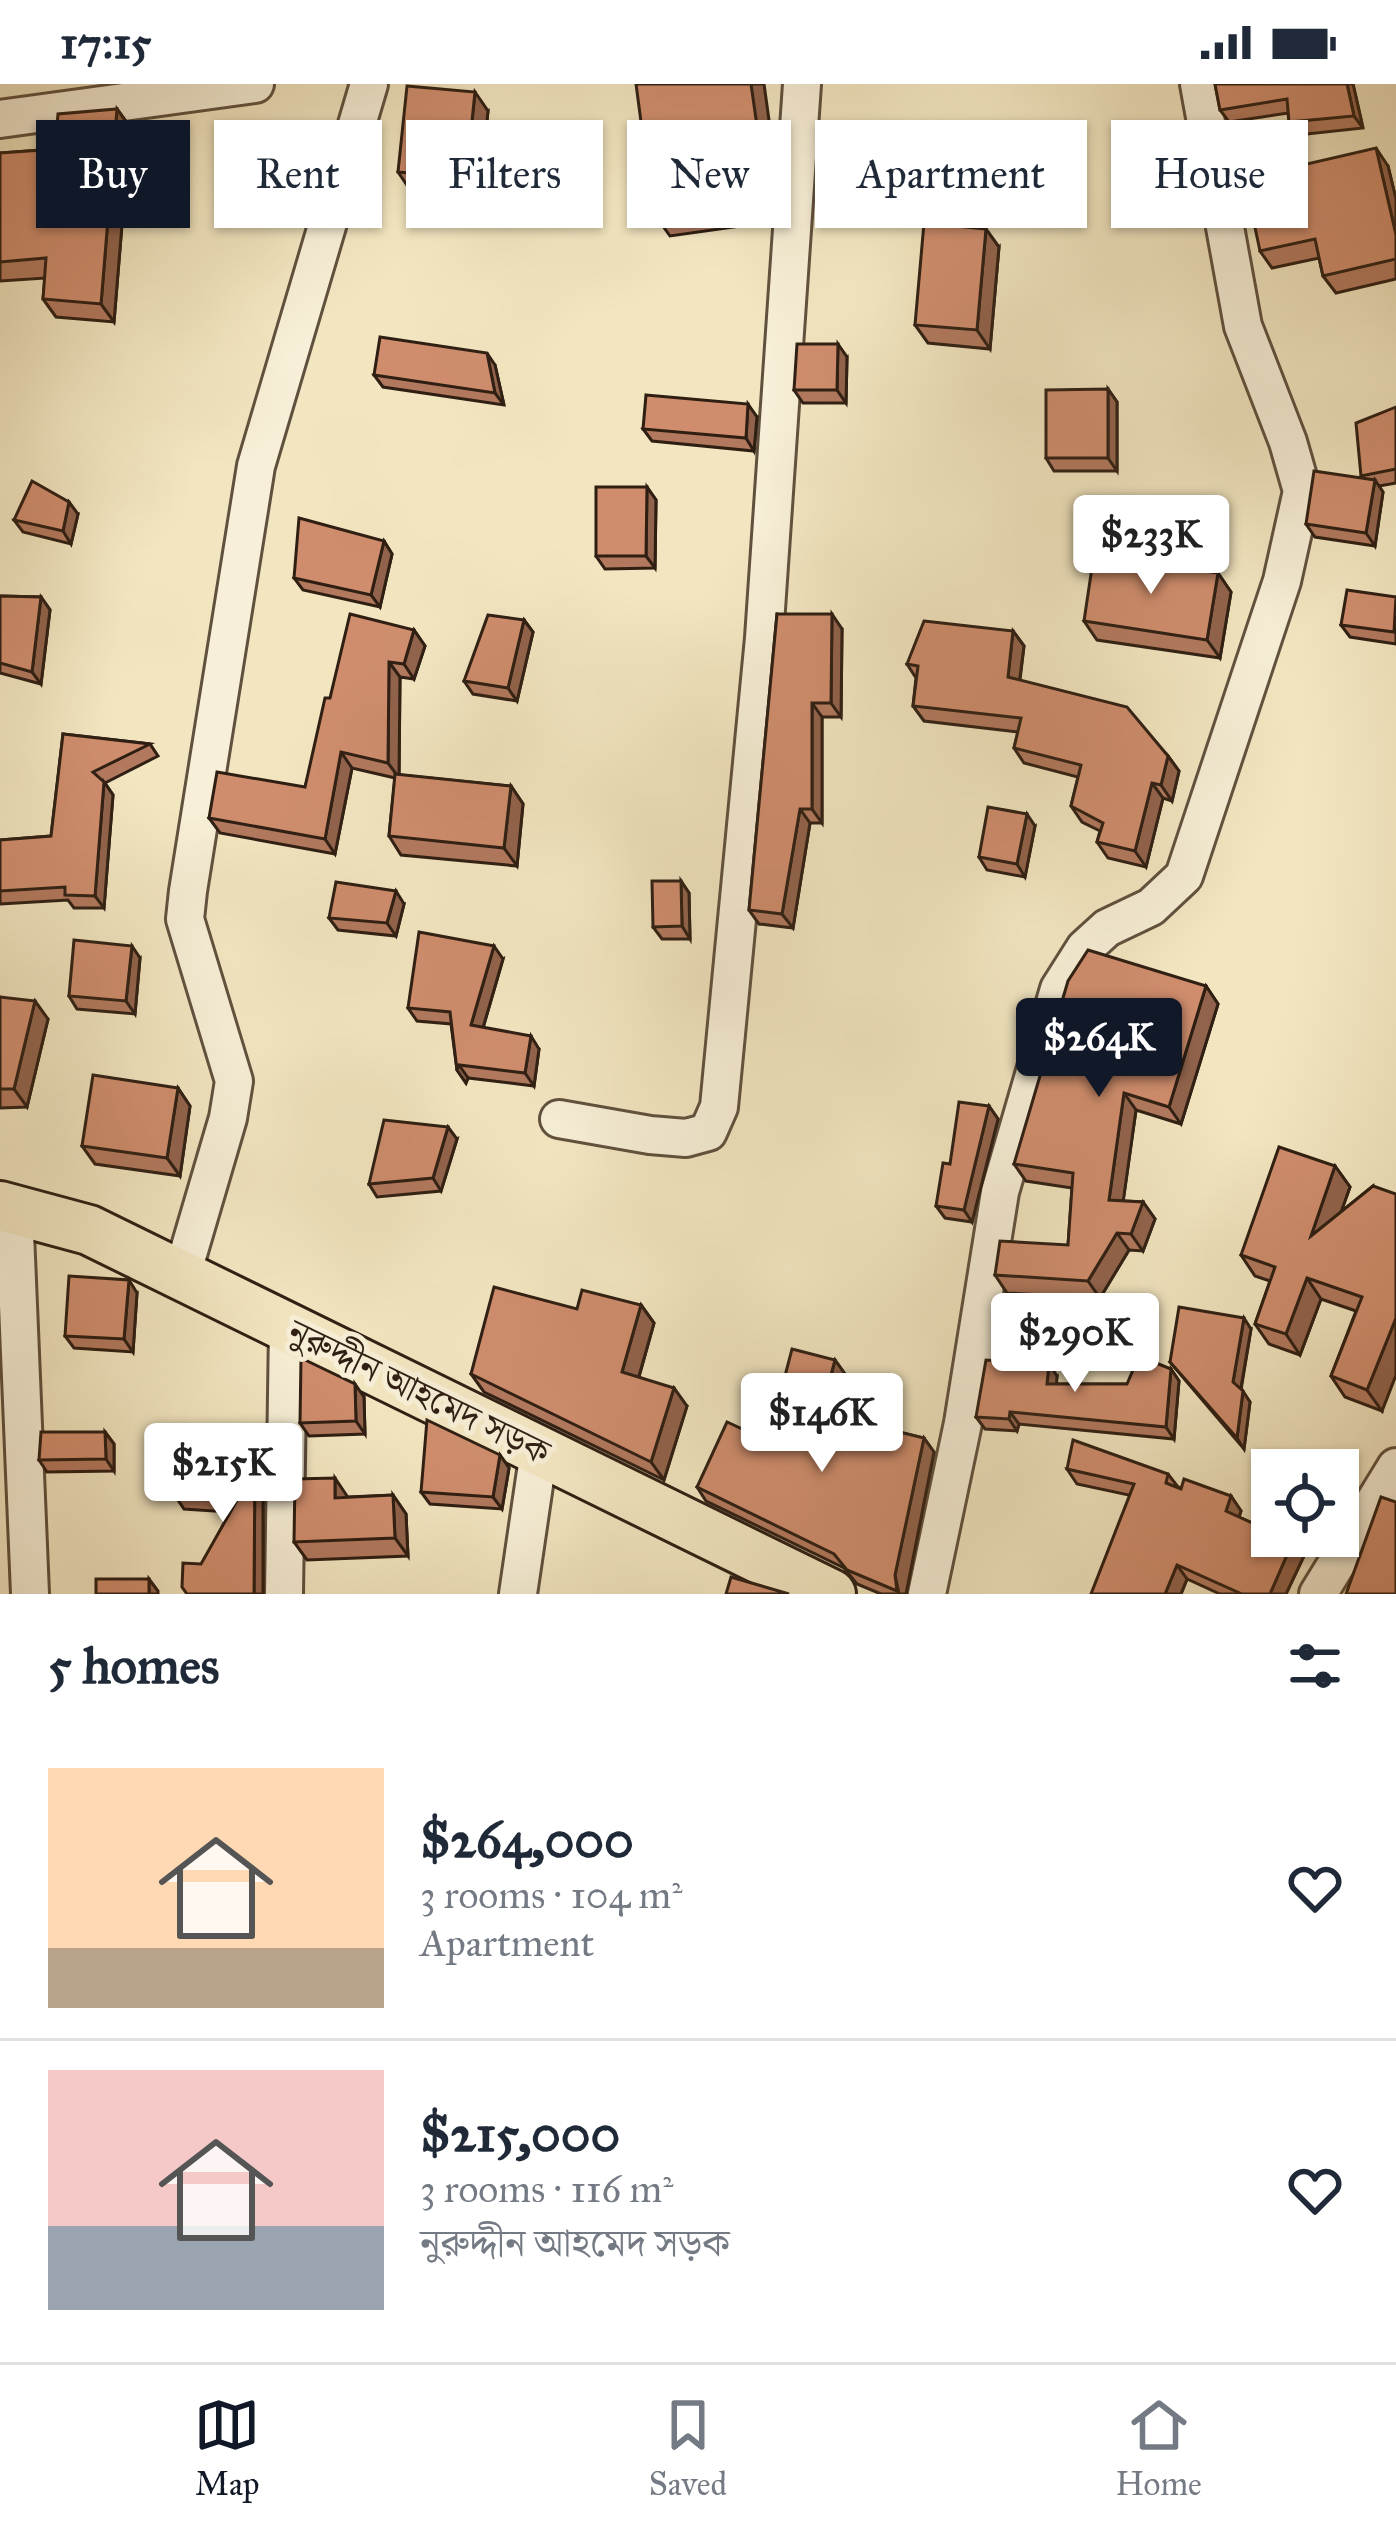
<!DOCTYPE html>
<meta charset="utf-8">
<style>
:root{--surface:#fff;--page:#f6f6f7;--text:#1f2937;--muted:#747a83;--line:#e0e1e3;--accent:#111827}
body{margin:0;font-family:"IM FELL Great Primer","Noto Serif Bengali",serif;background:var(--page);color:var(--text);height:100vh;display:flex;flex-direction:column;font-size:45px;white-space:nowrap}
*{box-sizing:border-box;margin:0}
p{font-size:39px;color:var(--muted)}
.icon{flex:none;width:66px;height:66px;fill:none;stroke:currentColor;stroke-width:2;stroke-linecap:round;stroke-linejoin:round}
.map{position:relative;height:1510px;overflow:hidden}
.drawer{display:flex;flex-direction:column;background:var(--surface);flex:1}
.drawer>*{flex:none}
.guide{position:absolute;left:36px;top:36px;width:1326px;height:108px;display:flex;gap:24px}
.fabs{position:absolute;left:1251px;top:1365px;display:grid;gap:24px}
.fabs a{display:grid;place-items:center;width:108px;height:108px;border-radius:0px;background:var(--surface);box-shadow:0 3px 9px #0004;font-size:60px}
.price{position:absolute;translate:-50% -102px;padding:0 27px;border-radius:12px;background:#fff;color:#222;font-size:39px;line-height:78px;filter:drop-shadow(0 3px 6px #0008)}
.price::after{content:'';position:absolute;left:50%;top:72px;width:36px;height:27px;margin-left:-18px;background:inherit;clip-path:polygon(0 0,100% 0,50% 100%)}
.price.active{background:var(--accent);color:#fff}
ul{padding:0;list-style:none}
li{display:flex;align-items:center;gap:36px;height:300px;padding:0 48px}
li+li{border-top:3px solid var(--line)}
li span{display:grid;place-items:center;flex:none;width:336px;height:240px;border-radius:0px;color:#555}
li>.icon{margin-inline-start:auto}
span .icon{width:144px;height:144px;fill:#fffc;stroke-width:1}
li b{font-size:51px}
h2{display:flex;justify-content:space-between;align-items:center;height:144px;padding:0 48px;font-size:51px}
.pill{padding:0 42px;border-radius:0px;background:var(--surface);box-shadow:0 3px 9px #0004;font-size:42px;line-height:108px}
.pill.active{background:var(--accent);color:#fff}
.status{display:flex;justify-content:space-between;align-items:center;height:84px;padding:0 60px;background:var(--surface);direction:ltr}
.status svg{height:33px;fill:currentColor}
.tab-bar{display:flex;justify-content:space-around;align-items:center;height:168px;border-top:3px solid var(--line);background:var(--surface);font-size:33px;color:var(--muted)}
.tab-bar a{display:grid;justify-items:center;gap:6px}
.tab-bar .active{color:var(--accent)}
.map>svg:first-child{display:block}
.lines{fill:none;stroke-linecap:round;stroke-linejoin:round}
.minor-casing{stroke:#60513e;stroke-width:42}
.major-casing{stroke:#2f1f13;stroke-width:54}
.minor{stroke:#f7efd7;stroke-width:36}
.major{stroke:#f2e6c1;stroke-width:48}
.wall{fill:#b2795e;stroke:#2f1f13;stroke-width:3}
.shaded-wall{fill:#91634c;stroke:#2f1f13;stroke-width:3}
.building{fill:#cf8d6d;stroke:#2f1f13;stroke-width:3}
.labels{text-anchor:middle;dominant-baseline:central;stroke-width:10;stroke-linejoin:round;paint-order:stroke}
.street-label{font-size:36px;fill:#2f1f13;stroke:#f7efd7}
</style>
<div class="status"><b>17:15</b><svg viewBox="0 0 49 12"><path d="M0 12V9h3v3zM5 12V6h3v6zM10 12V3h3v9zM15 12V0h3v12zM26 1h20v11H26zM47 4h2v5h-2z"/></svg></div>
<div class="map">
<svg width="1396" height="1510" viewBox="0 0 1396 1510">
<rect width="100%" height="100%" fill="#f2e6c1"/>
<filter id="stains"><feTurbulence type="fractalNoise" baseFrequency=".00167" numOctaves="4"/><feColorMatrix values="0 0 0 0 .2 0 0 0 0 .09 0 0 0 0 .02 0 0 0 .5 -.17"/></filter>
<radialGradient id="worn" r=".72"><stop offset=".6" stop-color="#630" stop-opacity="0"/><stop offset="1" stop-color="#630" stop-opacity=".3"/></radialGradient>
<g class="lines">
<defs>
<g id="minor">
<polyline points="0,35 255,0"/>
<polyline points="559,1035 650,1051 686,1054 708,1048 719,1023 764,554 802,0"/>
<polyline points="14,1125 30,1510"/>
<polyline points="181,1194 228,1034 234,997 185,835 188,807 256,382 369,0"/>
<polyline points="284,1510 288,1244"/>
<polyline points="518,1510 539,1367"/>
<polyline points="927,1510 963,1339 1000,1108 1059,905 1085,864 1107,844 1151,823 1184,792 1282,497 1302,407 1288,358 1243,242 1199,0"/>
<polyline points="1318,1510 1396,1383"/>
</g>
<polyline id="major" points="0,1122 89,1146 831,1510"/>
</defs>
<use href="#minor" class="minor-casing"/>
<use href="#major" class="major-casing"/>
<use href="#minor" class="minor"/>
<use href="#major" class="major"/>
</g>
<g class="wall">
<polygon points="1215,0 1353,0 1363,44 1298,51 1289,38 1288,29 1229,38 1220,26"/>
<polygon points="117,25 130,43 114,238 56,233 43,215 45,194 0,197 0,69 55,65"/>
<polygon points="488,27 479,113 411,107 398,88"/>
<polygon points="774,72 770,138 670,152 653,128"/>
<polygon points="1388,82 1396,115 1396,195 1336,209 1323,192 1319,174 1272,184 1260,167 1305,109"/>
<polygon points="999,163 990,265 928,259 915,241"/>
<polygon points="847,273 846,319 803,319 794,306"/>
<polygon points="495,281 504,321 383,303 374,291"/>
<polygon points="1108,305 1117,318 1117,387 1054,387 1046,374"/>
<polygon points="1396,323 1396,399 1379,402 1383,408 1375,462 1315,453 1306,440 1362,394 1361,392"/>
<polygon points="757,333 754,367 652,357 643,345"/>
<polygon points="647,403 656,416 655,484 605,485 596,472"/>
<polygon points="78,430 71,460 23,448 14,436"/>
<polygon points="384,457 392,470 380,523 303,506 294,494"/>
<polygon points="1218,489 1231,508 1220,574 1097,556 1084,537"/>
<polygon points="0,512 41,513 50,526 41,600 0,589"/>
<polygon points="1396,513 1396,560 1350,553 1341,541"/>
<polygon points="777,530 842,545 841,633 822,633 822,739 810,739 793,844 759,840 749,826"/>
<polygon points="524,536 533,548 517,617 473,610 464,597"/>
<polygon points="414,546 425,562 414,595 400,593 399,691 511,702 523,720 517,782 401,771 389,752 395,694 352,684 335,770 220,749 209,734 305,703 330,614"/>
<polygon points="1013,547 1024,562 1020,596 1168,672 1179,687 1172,717 1163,714 1146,783 1108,774 1097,758 1100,747 1082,738 1071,722 1078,693 1024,679 1014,664 1018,648 924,637 913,622 916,594 907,580"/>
<polygon points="63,650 150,660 158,672 105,699 113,711 104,824 74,824 68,816 0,820 0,756 51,752"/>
<polygon points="1035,742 1025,793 987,786 979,773"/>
<polygon points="681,797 689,809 690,855 662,855 653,843"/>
<polygon points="404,820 396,852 338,846 329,834"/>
<polygon points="140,874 135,930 77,925 69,912"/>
<polygon points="503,875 483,944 539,965 534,1002 468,994 466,999 457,986 451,940 417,937 408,924"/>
<polygon points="1206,902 1218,920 1181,1040 1136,1026 1123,1117 1143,1118 1155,1135 1143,1167 1129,1166 1100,1214 1007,1209 995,1191 1068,1161 1072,1104 1026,1097 1014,1080"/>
<polygon points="0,913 48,935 27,1023 0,1024"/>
<polygon points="178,1004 190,1022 180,1092 95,1080 82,1062"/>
<polygon points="989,1022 998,1035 972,1138 945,1134 936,1122 950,1080"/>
<polygon points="457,1055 441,1107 377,1113 369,1100"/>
<polygon points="1335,1082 1350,1103 1341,1128 1373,1102 1382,1327 1345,1313 1331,1292 1356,1227 1321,1215 1300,1271 1269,1260 1255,1240 1270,1197 1255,1192 1241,1171"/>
<polygon points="137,1209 133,1268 74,1264 65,1252"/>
<polygon points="641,1221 654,1239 639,1293 687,1322 664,1396 484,1308 471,1290 577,1225"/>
<polygon points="1251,1245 1241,1306 1250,1318 1244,1365 1170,1278"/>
<polygon points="835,1276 845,1290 834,1332 924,1354 934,1368 906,1510 881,1510 857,1500 844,1484 706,1417 697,1403 768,1357"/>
<polygon points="1171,1285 1179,1297 1174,1355 1019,1340 1017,1347 985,1345 976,1333 1057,1292 1056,1300 1127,1300"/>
<polygon points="364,1313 365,1350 309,1352 300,1339"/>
<polygon points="105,1348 114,1360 114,1387 47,1388 39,1376"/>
<polygon points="500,1371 509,1384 502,1425 430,1420 421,1408"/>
<polygon points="1067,1385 1168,1390 1178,1403 1231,1412 1241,1427 1239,1433 1293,1457 1304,1472 1286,1510 1220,1510 1187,1495 1181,1510 1129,1411 1077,1400"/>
<polygon points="263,1387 263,1510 187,1510 230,1428 184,1425 176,1413"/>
<polygon points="393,1411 406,1430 408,1472 307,1476 294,1458 348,1413"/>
</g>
<g class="shaded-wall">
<polygon points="751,0 764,0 774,72 770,138 753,114"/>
<polygon points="1347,0 1353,0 1363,44 1354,32"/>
<polygon points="475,8 488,27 479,113 466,95"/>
<polygon points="117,25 130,43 114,238 101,220"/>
<polygon points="1376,64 1388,82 1396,115 1396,151"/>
<polygon points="986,145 999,163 990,265 977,246"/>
<polygon points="838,260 847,273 846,319 837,306"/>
<polygon points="487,269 495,281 504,321 495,309"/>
<polygon points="1108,305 1117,318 1117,387 1108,374"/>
<polygon points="748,320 757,333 754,367 746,354"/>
<polygon points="1375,396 1383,408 1375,462 1366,449"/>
<polygon points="647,403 656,416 655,484 646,472"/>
<polygon points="69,418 78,430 71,460 63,447"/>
<polygon points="384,457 392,470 380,523 371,511"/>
<polygon points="1218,489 1231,508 1220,574 1207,556"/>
<polygon points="41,513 50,526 41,600 32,588"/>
<polygon points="832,530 842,545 841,633 831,619"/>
<polygon points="524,536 533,548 517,617 508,604"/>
<polygon points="414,546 425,562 414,595 404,580"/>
<polygon points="1013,547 1024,562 1018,608 1008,593"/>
<polygon points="389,578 400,593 399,694 388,679"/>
<polygon points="812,619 822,633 822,739 812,725"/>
<polygon points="341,668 352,684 335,770 325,755"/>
<polygon points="1168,672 1179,687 1172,717 1161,701"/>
<polygon points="104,698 113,711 104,824 95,812"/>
<polygon points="1152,699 1163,714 1146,783 1135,767"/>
<polygon points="511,702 523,720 517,782 504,764"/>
<polygon points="800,725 810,739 793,844 782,830"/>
<polygon points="1027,730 1035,742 1025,793 1017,780"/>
<polygon points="681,797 689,809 690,855 682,842"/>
<polygon points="396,807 404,820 396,852 387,839"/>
<polygon points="132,862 140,874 135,930 126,917"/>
<polygon points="494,862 503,875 480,954 471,941"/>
<polygon points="1206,902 1218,920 1181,1040 1169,1023"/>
<polygon points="35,917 48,935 27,1023 14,1005"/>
<polygon points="531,952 539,965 534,1002 525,989"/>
<polygon points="459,981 468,994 466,999 457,986"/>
<polygon points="178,1004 190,1022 180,1092 167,1074"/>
<polygon points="1124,1009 1136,1026 1121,1133 1109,1116"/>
<polygon points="989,1022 998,1035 972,1138 964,1126"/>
<polygon points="448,1043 457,1055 441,1107 433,1094"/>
<polygon points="1335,1082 1350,1103 1325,1173 1311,1152"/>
<polygon points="1143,1118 1155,1135 1143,1167 1131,1150"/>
<polygon points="1117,1149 1129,1166 1100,1214 1088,1197"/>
<polygon points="1307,1194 1321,1215 1300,1271 1286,1250"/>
<polygon points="129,1196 137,1209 133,1268 124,1255"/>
<polygon points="641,1221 654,1239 635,1306 622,1288"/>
<polygon points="1244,1234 1251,1245 1240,1309 1233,1298"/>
<polygon points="1396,1234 1396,1291 1382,1327 1367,1306"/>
<polygon points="835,1276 845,1290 831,1343 821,1329"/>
<polygon points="1049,1280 1057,1292 1056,1312 1047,1300"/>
<polygon points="1171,1285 1179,1297 1174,1355 1166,1343"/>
<polygon points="355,1300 364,1313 365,1350 356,1337"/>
<polygon points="674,1304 687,1322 664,1396 651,1378"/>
<polygon points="1243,1307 1250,1318 1244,1365 1237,1354"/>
<polygon points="1010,1328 1019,1340 1017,1347 1009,1335"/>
<polygon points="105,1348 114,1360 114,1387 106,1375"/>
<polygon points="924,1354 934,1368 906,1510 899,1510 895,1491"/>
<polygon points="500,1371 509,1384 502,1425 493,1413"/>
<polygon points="255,1375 263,1387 263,1510 254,1510"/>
<polygon points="335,1394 347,1412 348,1432 335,1414"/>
<polygon points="393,1411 406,1430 408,1472 395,1454"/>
<polygon points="1231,1412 1241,1427 1236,1442 1226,1427"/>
<polygon points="1293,1457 1304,1472 1286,1510 1270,1510"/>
<polygon points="1177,1481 1187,1495 1181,1510 1165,1510"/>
<polygon points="149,1495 158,1507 158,1510 149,1510"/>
</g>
<g class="building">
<polygon points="636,0 751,0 758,49 753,114 653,128"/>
<polygon points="1215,0 1347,0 1354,32 1289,38 1287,15 1220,26"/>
<polygon points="407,2 475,8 466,95 398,88"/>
<polygon points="117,25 101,220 43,215 46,174 0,178 0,69 55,65 58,30"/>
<polygon points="1376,64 1396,151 1396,175 1323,192 1315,155 1260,167 1250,120 1305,109 1298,82"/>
<polygon points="924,139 986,145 977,246 915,241"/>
<polygon points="380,253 487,269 495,309 374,291"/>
<polygon points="797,260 838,260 837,306 794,306"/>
<polygon points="1108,305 1108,374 1046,374 1046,306"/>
<polygon points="646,311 748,320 746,354 643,345"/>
<polygon points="1396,323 1396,385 1361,392 1356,339"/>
<polygon points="1314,387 1375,396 1366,449 1306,440"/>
<polygon points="32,397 69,418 63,447 14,436"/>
<polygon points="596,403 647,403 646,472 596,472"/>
<polygon points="299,434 384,457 371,511 294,494"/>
<polygon points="1094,470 1218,489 1207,556 1084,537"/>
<polygon points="1347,506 1396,513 1394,548 1341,541"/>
<polygon points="0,512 41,513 32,588 0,579"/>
<polygon points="350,530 414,546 404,580 389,578 388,679 341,668 325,755 209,734 217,688 305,703 325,614 330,614"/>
<polygon points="777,530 832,530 831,619 812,619 812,725 800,725 782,830 749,826"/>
<polygon points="488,531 524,536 508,604 464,597"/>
<polygon points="924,537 1013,547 1008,593 1127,623 1168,672 1161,701 1152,699 1135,767 1097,758 1103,739 1071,722 1081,681 1014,664 1021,634 913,622 918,582 907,580"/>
<polygon points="63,650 150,660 93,688 104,698 95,812 65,811 65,803 0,807 0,756 51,752"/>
<polygon points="395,690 511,702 504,764 389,752"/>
<polygon points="988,723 1027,730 1017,780 979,773"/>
<polygon points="652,797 681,797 682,842 653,843"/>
<polygon points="336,798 396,807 387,839 329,834"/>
<polygon points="419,848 494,862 471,941 531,952 525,989 459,981 457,986 450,928 408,924"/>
<polygon points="74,856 132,862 126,917 69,912"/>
<polygon points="1088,866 1206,902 1169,1023 1124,1009 1109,1116 1143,1118 1131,1150 1117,1149 1088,1197 995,1191 1000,1157 1068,1161 1073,1089 1014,1080 1068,897"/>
<polygon points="0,913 35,917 14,1005 0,1005"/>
<polygon points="93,991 178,1004 167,1074 82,1062"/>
<polygon points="959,1018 989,1022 964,1126 936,1122 943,1079 950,1080"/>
<polygon points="384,1036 448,1043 433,1094 369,1100"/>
<polygon points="1279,1063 1335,1082 1311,1152 1373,1102 1396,1110 1396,1234 1367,1306 1331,1292 1362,1213 1307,1194 1286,1250 1255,1240 1275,1183 1241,1171"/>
<polygon points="69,1192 129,1196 124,1255 65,1252"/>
<polygon points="494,1203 577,1225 582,1206 641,1221 622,1288 674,1304 651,1378 471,1290"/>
<polygon points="1179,1223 1244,1234 1233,1298 1243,1307 1237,1354 1170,1278"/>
<polygon points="792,1265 835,1276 821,1329 924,1354 895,1491 897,1507 847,1486 834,1470 697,1403 727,1338 768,1357"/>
<polygon points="1139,1272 1171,1285 1166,1343 1010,1328 1009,1335 976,1333 986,1276 1049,1280 1047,1300 1127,1300"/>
<polygon points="301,1274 355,1300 356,1337 300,1339"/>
<polygon points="427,1336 500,1371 493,1413 421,1408"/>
<polygon points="41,1348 105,1348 106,1375 39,1376"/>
<polygon points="1073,1356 1168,1390 1166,1399 1181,1405 1184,1395 1231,1412 1226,1427 1272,1448 1272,1452 1281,1452 1293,1457 1270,1510 1242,1510 1177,1481 1165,1510 1091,1510 1134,1400 1067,1385"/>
<polygon points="222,1372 255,1375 254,1510 187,1510 182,1503 183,1479 201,1480 236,1418 176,1413 179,1374 222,1377"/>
<polygon points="335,1394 335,1414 393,1411 395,1454 294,1458 295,1395"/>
<polygon points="1381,1413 1396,1418 1396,1510 1346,1510"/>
<polygon points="731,1493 789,1510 726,1510"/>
<rect x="96" y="1495" width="53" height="15"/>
</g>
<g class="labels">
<g class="street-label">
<text transform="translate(419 1308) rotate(26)">নুরুদ্দীন আহমেদ সড়ক</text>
</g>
</g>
<rect width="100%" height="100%" filter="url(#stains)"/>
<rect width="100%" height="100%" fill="url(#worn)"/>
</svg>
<div class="fabs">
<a><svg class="icon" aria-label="locate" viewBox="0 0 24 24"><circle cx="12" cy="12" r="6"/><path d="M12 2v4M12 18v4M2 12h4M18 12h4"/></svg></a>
</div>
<b class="price" style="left:1151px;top:513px">$233K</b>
<b class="price active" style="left:1099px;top:1016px">$264K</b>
<b class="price" style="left:1075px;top:1311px">$290K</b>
<b class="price" style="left:822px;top:1391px">$146K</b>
<b class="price" style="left:223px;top:1441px">$215K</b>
<div class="guide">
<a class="pill active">Buy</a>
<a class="pill">Rent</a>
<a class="pill">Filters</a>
<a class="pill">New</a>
<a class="pill">Apartment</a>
<a class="pill">House</a>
</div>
</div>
<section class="drawer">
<h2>5 homes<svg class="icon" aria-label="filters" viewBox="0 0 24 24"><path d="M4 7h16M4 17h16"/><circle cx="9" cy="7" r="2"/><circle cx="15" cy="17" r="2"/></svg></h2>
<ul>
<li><span style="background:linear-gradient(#ffd9b3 75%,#b9a48a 0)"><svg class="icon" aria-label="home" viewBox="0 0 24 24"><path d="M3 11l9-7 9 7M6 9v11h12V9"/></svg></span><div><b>$264,000</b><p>3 rooms · 104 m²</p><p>Apartment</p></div><svg class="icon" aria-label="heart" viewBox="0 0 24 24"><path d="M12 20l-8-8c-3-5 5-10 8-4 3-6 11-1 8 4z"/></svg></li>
<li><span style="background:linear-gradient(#f6c9c9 65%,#9aa5b1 0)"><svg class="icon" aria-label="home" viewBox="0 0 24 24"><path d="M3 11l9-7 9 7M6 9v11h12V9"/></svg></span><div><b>$215,000</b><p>3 rooms · 116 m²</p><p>নুরুদ্দীন আহমেদ সড়ক</p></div><svg class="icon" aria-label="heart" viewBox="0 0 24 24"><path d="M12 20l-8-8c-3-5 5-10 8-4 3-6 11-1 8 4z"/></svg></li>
</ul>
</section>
<nav class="tab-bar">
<a class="active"><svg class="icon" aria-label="map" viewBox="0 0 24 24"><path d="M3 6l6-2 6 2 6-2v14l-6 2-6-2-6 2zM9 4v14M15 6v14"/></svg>Map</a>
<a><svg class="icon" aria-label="saved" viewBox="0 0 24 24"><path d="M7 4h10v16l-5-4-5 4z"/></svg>Saved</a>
<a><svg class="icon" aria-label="home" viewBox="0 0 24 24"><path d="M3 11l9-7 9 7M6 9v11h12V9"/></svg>Home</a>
</nav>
